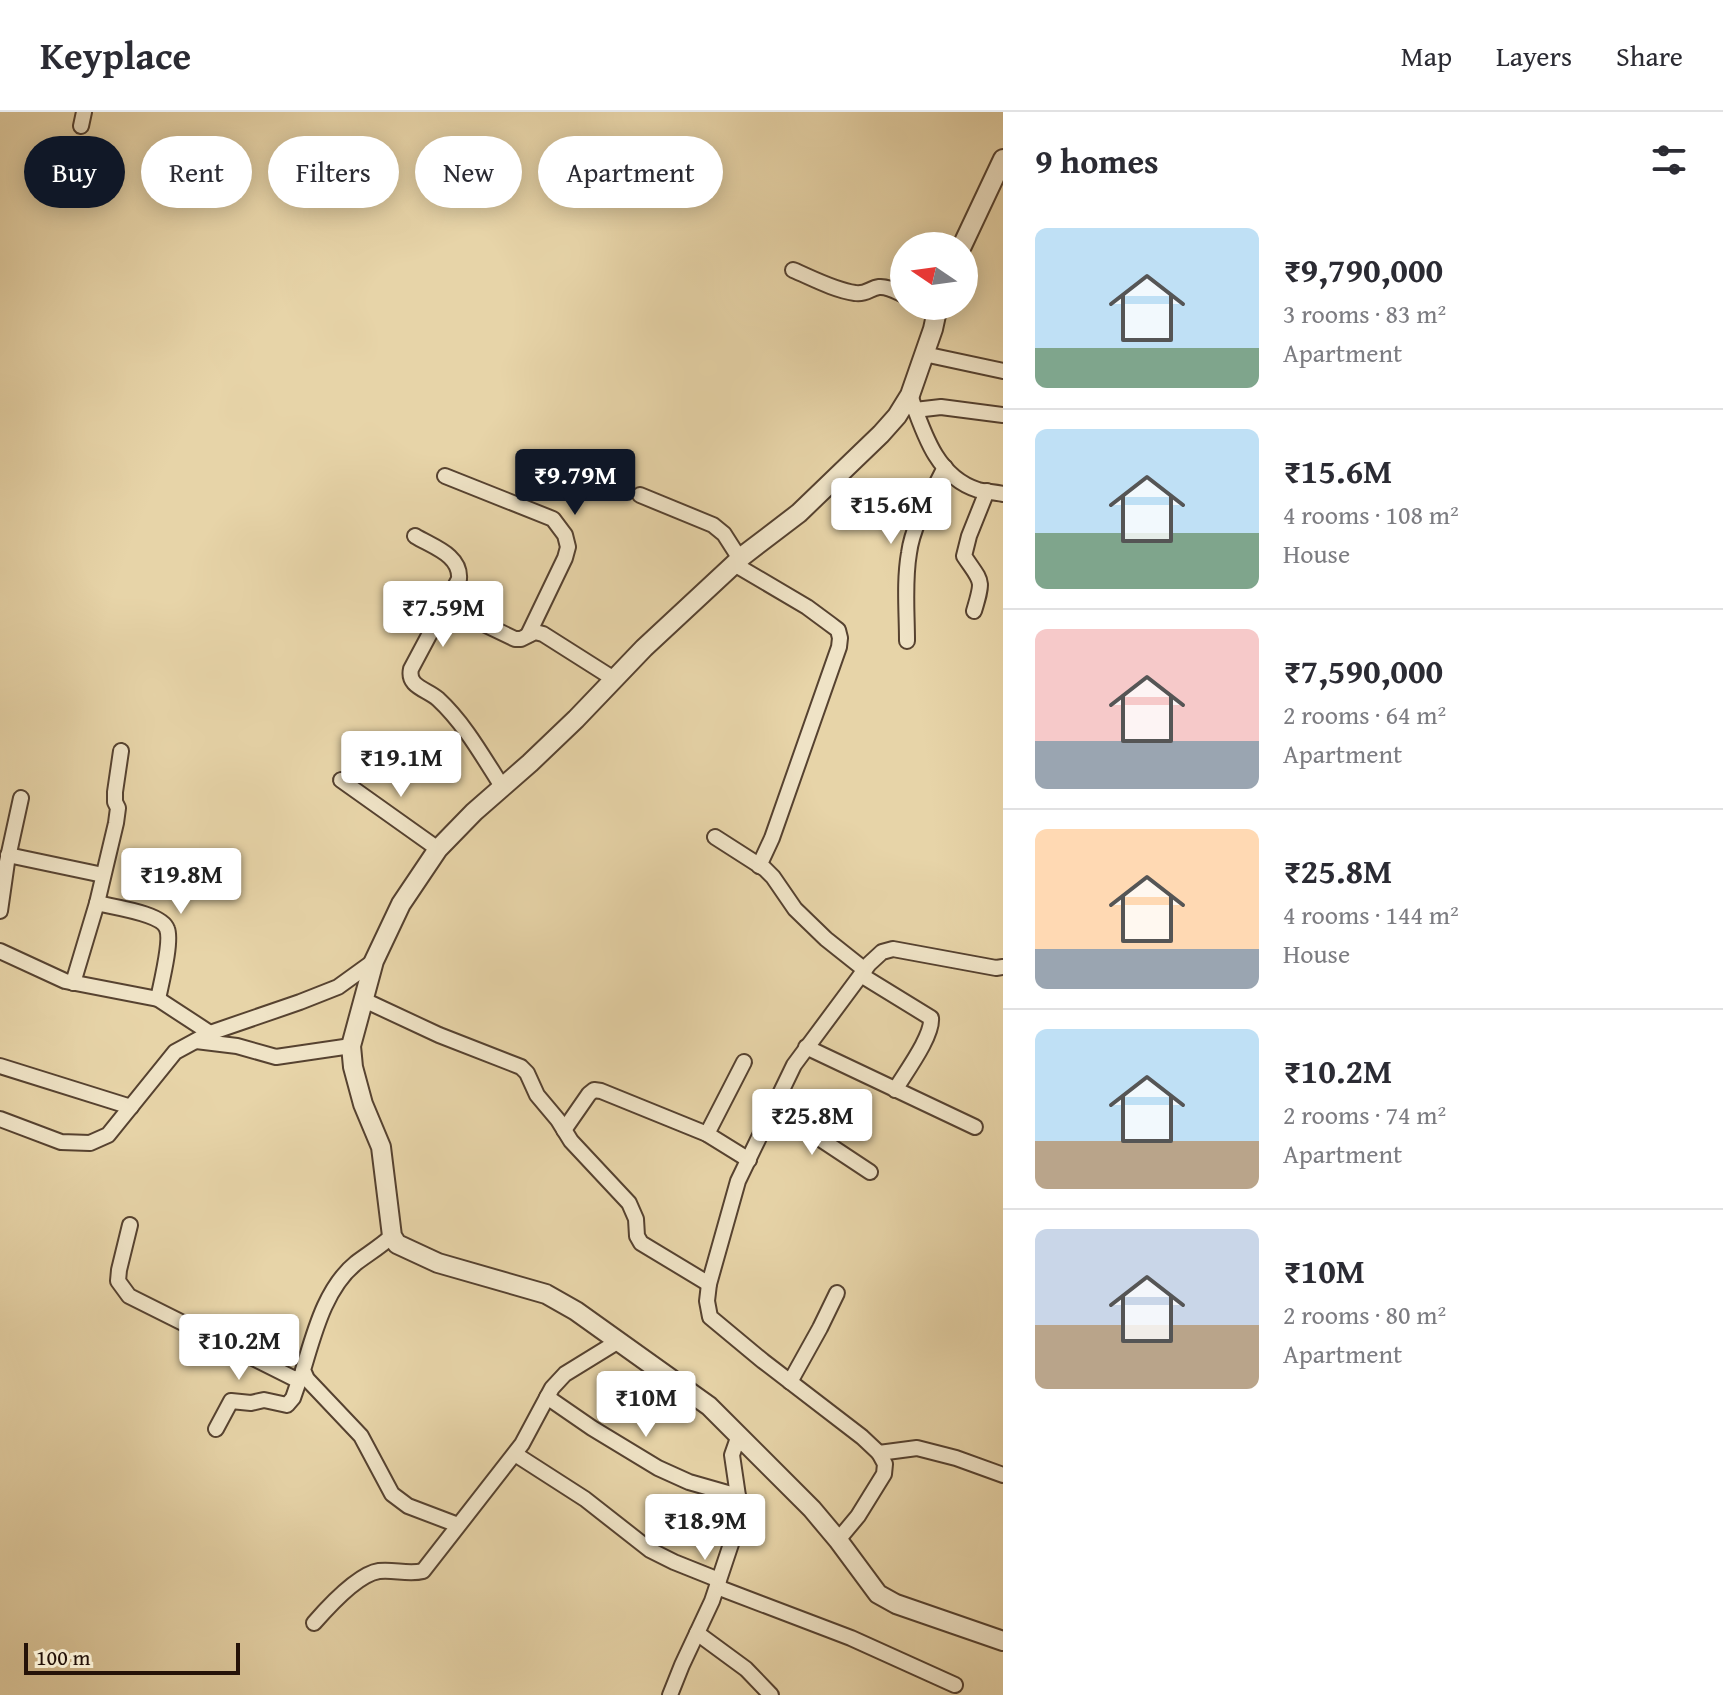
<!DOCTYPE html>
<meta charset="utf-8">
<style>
:root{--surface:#fff;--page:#f2f2f3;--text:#2b2b33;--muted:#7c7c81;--line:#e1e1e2;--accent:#111827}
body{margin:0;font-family:"Gentium Book Plus",serif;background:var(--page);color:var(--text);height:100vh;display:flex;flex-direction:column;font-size:30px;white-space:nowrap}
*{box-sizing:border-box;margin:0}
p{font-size:26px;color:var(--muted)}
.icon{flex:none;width:44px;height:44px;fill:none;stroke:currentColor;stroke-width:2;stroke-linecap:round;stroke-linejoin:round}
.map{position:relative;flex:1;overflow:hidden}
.side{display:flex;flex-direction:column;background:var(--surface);width:720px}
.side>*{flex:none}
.top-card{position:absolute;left:24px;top:24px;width:760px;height:72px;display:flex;gap:16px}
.needle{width:52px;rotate:283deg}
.buttons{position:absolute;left:890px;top:120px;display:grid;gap:16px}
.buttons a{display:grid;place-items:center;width:88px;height:88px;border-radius:50%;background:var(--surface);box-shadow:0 4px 20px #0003;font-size:40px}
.scale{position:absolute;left:24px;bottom:20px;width:216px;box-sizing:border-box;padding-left:8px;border:4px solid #251208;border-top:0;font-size:22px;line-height:28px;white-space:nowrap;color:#251208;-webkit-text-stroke:6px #efe3c6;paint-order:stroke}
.price{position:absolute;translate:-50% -68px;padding:0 18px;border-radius:8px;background:#fff;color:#222;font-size:26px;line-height:52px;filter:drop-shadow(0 2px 4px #0008)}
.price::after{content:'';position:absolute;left:50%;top:48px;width:24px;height:18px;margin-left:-12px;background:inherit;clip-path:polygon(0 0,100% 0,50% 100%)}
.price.active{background:var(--accent);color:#fff}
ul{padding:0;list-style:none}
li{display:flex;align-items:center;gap:24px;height:200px;padding:0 32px}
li+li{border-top:2px solid var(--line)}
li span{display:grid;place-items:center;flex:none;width:224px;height:160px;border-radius:12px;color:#555}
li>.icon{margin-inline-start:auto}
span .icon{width:96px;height:96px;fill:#fffc;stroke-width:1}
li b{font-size:34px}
h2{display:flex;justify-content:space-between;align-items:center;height:96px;padding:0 32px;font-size:34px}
.chip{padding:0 28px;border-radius:36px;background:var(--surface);box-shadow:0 4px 20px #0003;font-size:28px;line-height:72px}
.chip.active{background:var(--accent);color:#fff}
header{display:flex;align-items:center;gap:48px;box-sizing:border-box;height:112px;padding:0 40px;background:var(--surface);border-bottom:2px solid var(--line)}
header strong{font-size:38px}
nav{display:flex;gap:44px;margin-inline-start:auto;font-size:28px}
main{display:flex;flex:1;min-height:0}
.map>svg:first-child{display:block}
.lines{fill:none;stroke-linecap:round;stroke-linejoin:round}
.minor-casing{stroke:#564230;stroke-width:18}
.tertiary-casing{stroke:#564230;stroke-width:22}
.minor{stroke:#efe3c6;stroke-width:14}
.tertiary{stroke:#efe3c6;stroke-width:18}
</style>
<header>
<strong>Keyplace</strong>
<nav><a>Map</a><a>Layers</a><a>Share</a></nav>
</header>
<main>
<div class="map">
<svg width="1003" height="1583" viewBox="0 0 1003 1583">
<rect width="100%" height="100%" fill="#e7d4a8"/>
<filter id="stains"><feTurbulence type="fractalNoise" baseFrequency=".0025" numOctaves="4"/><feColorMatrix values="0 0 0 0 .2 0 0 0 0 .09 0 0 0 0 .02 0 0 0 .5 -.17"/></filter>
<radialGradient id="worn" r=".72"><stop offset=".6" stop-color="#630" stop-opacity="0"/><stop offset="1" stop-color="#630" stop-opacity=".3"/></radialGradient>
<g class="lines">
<defs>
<g id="minor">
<polyline points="81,14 84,0"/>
<path d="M 793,158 C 812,166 834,178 855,181 C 866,183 870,176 879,175 C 888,174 897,180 904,183"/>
<polyline points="924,242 1003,259"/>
<path d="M 910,283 C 923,319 936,365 978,378 C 986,380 995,380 1003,382"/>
<polyline points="915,298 941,295 1003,303"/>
<polyline points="445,364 553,407 565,423 568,435 565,446 528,523"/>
<polyline points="640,383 713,413 724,422 740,447"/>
<path d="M 415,424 C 433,435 461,443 459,467 L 411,557 C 407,575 427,577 438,587 C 465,612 483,645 503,676"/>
<polyline points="734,452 807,495 830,512 838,518 840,526 839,535 772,726 759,754"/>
<polyline points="446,494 515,527 521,527 535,520 543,522 614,567"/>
<path d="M 974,499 C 984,466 982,471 964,444 L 969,424 L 987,379"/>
<path d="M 907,529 C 907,500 904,470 909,441 C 913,411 932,382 945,355"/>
<polyline points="341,668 438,737"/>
<polyline points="715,725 765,757 773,765 795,797 826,827 865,858"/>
<polyline points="8,743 103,763"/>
<path d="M 97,791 C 112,795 162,801 167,817 C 172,829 161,872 158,887"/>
<polyline points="0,799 7,750 21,686"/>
<polyline points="0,839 65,869 158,887 210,921"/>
<path d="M 861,863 L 931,906 C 933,924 905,961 895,978"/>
<polyline points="73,871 97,791 116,711 118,696 115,690 115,680 121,639"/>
<polyline points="364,888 439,923 521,955 527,961 537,983 558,1008 571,1029 629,1091 636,1107 637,1124 641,1131 709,1172"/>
<polyline points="196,929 237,934 276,945 351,934"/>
<polyline points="806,935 975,1015"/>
<polyline points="0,954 131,995"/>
<polyline points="771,1000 796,1011 870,1060"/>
<polyline points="0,1007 61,1030 90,1031 108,1023 175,940 210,921 300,890 338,875 374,849"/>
<polyline points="564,1018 589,982 594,978 601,979 707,1022 749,1048"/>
<polyline points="707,1022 744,950"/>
<polyline points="130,1113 119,1158 118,1169 129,1184 299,1269"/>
<path d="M 392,1124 C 381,1134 368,1142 356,1151 C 325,1176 314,1222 303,1258 L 307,1267 L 361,1324 L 392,1382 L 408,1394 L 458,1413"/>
<polyline points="790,1270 820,1216 837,1181"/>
<polyline points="547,1285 592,1316 658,1356 689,1370 738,1384"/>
<polyline points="216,1317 231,1289 251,1291 264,1288 287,1293 293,1286 301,1263"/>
<polyline points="879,1341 917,1336 956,1346 1003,1363"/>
<polyline points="515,1342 585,1387 650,1438 674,1450 719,1468"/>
<polyline points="838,1428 858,1404 884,1362 885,1352 879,1341 862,1325 763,1249 710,1205 707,1189 709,1172 738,1069 794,953 869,852 882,840 893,837 996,856 1003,855"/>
<polyline points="717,1475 851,1526 955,1573"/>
<path d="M 314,1511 C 328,1495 358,1462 379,1459 C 394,1457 408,1463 423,1459 L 522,1332 L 552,1276 L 565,1262 L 617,1230"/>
<polyline points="697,1521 746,1557 771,1583"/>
<polyline points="670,1583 682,1553 712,1489 733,1426 738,1400 738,1384 732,1343 739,1323"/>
</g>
<g id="tertiary">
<polyline points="962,134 1003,47"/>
<polyline points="938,194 933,217 910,283 897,304 881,322 799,401 744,443 644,536 576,607 530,651 474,700 438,737 401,792 374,849 351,934 353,955 363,992 381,1035 392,1124 397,1132 438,1151 546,1182 576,1199 709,1294 812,1397 838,1428 878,1482 896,1492 1003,1529"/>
</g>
</defs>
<use href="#minor" class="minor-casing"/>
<use href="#tertiary" class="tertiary-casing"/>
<use href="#minor" class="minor"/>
<use href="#tertiary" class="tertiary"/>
</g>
<rect width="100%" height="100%" filter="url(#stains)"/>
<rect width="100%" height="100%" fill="url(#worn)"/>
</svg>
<div class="buttons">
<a><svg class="needle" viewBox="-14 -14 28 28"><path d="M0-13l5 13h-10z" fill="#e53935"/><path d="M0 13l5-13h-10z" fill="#7c7c81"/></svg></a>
</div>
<div class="scale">100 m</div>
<b class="price active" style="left:575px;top:405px">₹9.79M</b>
<b class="price" style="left:891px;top:434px">₹15.6M</b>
<b class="price" style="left:443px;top:537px">₹7.59M</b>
<b class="price" style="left:401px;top:687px">₹19.1M</b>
<b class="price" style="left:181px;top:804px">₹19.8M</b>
<b class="price" style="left:812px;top:1045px">₹25.8M</b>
<b class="price" style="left:239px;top:1270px">₹10.2M</b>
<b class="price" style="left:646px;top:1327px">₹10M</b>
<b class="price" style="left:705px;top:1450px">₹18.9M</b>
<div class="top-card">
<a class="chip active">Buy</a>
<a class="chip">Rent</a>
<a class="chip">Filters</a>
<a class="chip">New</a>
<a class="chip">Apartment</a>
</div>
</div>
<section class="side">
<h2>9 homes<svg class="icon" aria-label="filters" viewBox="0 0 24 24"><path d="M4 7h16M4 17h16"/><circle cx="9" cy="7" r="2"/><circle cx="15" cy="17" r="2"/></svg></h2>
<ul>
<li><span style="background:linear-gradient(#bfe0f5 75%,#7fa58c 0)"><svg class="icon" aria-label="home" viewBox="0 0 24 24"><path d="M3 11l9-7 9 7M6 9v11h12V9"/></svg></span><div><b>₹9,790,000</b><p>3 rooms · 83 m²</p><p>Apartment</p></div></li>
<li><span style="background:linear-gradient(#bfe0f5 65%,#7fa58c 0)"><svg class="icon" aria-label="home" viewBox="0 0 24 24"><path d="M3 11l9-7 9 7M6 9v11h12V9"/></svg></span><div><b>₹15.6M</b><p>4 rooms · 108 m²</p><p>House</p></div></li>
<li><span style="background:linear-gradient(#f6c9c9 70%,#9aa5b1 0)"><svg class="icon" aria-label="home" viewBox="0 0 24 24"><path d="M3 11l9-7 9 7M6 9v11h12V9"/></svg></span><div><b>₹7,590,000</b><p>2 rooms · 64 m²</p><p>Apartment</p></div></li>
<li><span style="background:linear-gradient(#ffd9b3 75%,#9aa5b1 0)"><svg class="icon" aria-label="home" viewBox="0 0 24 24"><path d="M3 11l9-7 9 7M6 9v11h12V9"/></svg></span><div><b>₹25.8M</b><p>4 rooms · 144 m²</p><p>House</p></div></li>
<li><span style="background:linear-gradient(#bfe0f5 70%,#b9a48a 0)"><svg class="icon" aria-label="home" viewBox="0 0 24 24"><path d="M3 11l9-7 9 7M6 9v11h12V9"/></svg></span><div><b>₹10.2M</b><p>2 rooms · 74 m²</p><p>Apartment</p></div></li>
<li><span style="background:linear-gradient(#c9d6e8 60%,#b9a48a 0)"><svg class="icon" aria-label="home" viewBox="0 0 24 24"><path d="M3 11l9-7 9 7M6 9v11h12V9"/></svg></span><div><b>₹10M</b><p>2 rooms · 80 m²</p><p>Apartment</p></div></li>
</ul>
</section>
</main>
